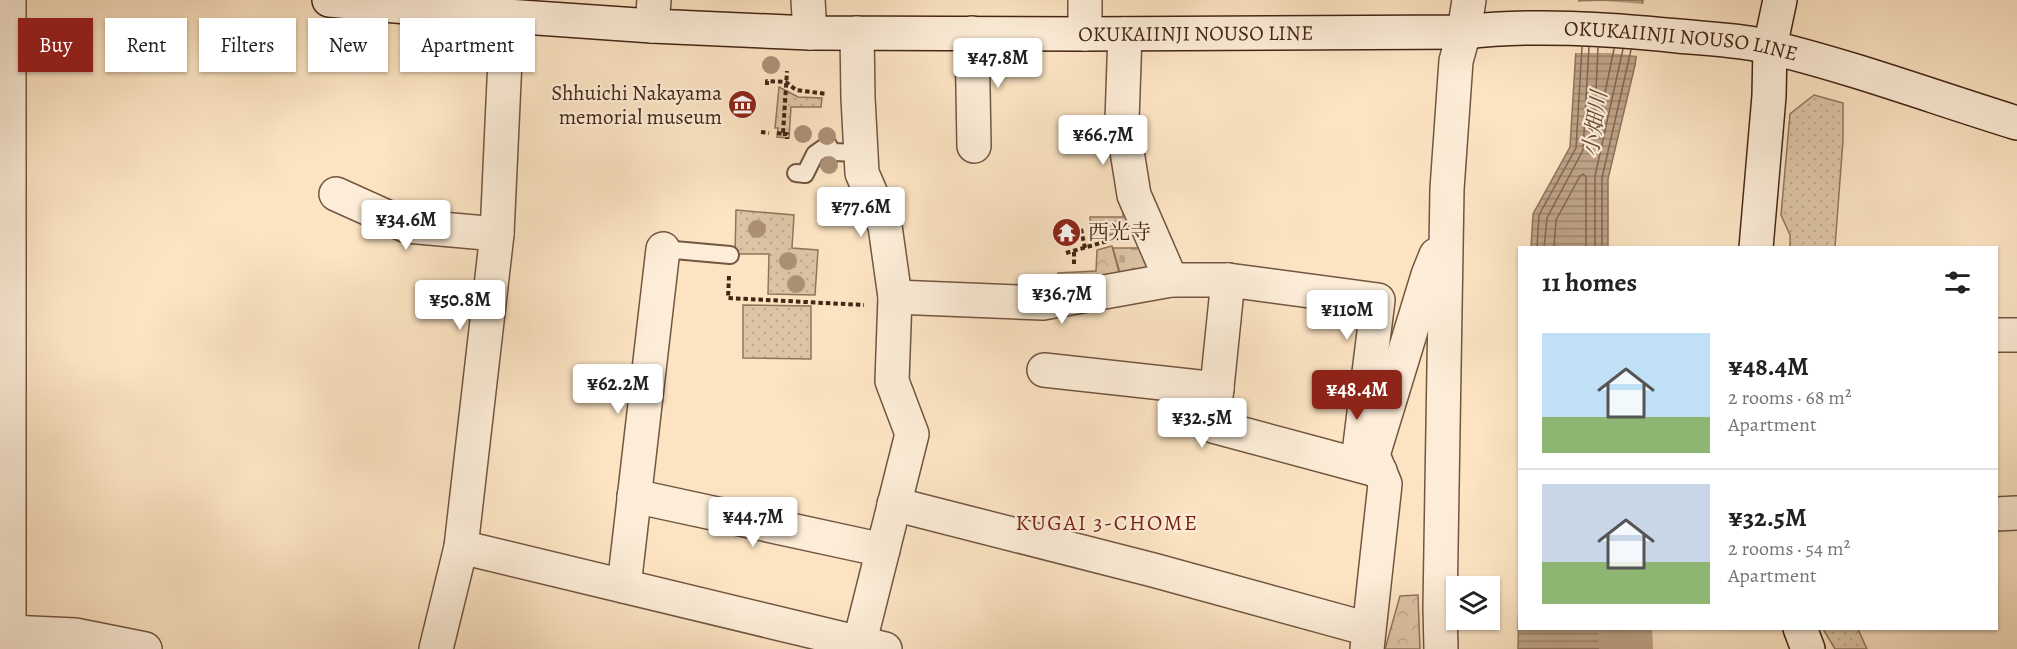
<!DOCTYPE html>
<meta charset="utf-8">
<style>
:root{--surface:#fff;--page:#f2f2f2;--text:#222;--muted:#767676;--line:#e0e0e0;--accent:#8f2418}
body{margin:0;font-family:Alegreya,"Noto Serif JP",serif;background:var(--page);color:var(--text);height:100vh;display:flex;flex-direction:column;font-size:22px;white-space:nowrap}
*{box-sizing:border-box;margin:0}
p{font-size:20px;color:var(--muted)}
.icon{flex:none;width:33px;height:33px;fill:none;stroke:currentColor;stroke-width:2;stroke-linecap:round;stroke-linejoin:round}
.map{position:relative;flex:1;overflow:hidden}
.details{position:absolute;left:1518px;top:246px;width:480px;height:384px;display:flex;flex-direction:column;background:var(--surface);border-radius:0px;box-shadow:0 2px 4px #0004}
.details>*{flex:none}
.top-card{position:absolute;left:18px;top:18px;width:570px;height:54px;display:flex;gap:12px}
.controls{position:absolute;left:1446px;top:576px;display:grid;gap:12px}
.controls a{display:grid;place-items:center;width:54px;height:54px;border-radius:0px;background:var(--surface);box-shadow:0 2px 4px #0004;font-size:30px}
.price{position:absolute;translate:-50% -51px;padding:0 14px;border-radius:6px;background:#fff;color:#222;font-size:20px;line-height:39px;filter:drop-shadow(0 2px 3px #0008)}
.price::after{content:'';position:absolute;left:50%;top:36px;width:18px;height:14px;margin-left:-9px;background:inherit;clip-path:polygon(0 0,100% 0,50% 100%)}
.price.active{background:var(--accent);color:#fff}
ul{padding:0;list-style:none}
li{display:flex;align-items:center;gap:18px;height:150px;padding:0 24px}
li+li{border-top:2px solid var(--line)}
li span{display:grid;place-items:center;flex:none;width:168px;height:120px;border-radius:0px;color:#555}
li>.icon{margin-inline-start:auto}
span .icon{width:72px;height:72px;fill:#fffc;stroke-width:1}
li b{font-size:26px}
h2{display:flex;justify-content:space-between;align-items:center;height:72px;padding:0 24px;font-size:26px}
.tag{padding:0 21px;border-radius:0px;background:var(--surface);box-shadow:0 2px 4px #0004;font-size:21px;line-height:54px}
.tag.active{background:var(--accent);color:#fff}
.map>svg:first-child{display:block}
.grass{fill:url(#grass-dots);stroke:#91745c;stroke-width:1.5}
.forest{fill:url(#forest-crowns);stroke:#91745c;stroke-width:1.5}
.cemetery{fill:url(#cemetery-stones);stroke:#91745c;stroke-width:1.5}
.water{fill:url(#water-rules);stroke:#8e715a;stroke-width:1.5}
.pier{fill:#fce4c3}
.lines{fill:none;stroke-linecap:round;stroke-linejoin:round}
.shore{stroke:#82644e;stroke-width:1.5}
.river{stroke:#bea388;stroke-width:54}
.service-casing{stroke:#735540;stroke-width:20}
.minor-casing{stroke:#735540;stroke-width:36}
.secondary-casing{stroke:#452514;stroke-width:36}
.path{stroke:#452514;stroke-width:4;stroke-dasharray:4.5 3;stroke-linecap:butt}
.service{stroke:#fdedd8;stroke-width:16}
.minor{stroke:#fdedd8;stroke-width:33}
.secondary{stroke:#fdedd8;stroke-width:33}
.tree{fill:#ac9177}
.labels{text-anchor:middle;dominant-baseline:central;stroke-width:4.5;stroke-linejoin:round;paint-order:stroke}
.street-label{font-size:21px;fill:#452514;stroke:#fdedd8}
.poi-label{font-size:21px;fill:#452514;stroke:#fdedd8;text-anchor:end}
.water-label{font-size:22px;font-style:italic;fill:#694b37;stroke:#fdedd8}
.neighbourhood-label{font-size:22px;letter-spacing:1.5px;fill:#7a1f14;stroke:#fdedd8}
</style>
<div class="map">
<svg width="2017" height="649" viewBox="0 0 2017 649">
<defs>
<pattern id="grass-dots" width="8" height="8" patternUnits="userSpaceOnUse" patternTransform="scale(1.5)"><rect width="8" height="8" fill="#ddc4a5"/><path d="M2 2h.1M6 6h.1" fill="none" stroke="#bfa88d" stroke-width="1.8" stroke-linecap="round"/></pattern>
<pattern id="forest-crowns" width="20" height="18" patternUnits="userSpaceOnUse" patternTransform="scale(1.5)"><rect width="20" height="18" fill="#ddc4a5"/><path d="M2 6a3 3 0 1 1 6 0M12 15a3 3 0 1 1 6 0" fill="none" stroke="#bfa88d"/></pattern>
<pattern id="cemetery-stones" width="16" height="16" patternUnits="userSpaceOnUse" patternTransform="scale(1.5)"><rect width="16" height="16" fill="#ddc4a5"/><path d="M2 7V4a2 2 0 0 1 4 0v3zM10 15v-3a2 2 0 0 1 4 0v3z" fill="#bfa88d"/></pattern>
<pattern id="water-rules" width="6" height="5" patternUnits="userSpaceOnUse" patternTransform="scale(1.5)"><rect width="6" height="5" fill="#bea388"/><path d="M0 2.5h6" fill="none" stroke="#9c856e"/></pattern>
</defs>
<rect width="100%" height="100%" fill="#fce4c3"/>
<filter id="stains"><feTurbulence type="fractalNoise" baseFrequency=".00333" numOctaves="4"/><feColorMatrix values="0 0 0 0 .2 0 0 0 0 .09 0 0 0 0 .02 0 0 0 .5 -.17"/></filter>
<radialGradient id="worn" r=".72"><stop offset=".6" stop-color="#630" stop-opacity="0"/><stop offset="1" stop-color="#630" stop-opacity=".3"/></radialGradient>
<g class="grass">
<polygon points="779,87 798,97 822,98 821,107 791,107 789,138 777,137 778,128 775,128"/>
<polygon points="1814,95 1843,103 1843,140 1835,247 1790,247 1790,235 1781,215 1790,114"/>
<polygon points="736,210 794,215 792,248 818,250 815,295 768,294 769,254 735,254"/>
<polygon points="743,305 811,306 811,359 743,358"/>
<polygon points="1823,629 1858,629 1867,649 1835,649"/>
</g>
<g class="forest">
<path d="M 1123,199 L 1134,228 L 1118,228 L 1113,234 L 1094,239 C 1093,231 1090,226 1090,217 L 1123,217 Z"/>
<polygon points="1112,246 1121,280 1057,287 1058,273 1096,271 1097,250"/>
<polygon points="1418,595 1420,649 1385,649 1400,596"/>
</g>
<polygon class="cemetery" points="1113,248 1141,248 1151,274 1122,280"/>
<g class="water">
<polygon points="1579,0 1643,0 1635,65 1608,179 1608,247 1531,248 1533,214 1570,147"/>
<polygon points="1519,595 1520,628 1621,629 1626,649 1518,649"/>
</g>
<polygon class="pier" points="1604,1 1646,4 1639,56 1609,53 1573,53 1575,2"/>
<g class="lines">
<g class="shore">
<polyline points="1598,48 1595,112 1598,115 1601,112 1614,49"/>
<polyline points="1537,248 1539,215 1576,148 1582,47"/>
<polyline points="1544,248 1547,218 1583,150 1589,47"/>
<polyline points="1554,248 1556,220 1580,176 1583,174 1586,177 1586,248"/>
<polyline points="1595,248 1595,176 1623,49"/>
<polyline points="1602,248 1602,178 1631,50"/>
</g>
<polyline class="river" points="1625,628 1626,649"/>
<defs>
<g id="service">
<polyline points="796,173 805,174 815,154 828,145 832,152 861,153"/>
<polyline points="663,249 730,255"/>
</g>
<g id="minor">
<polyline points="9,0 9,649"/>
<polyline points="808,0 810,33"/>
<polyline points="1085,0 1085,34"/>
<polyline points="652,26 654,0"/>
<polyline points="857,33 858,98 862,173 885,226 895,297 892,381 912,434 858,649"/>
<polyline points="972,33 974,146"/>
<polyline points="1125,34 1122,120 1134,195 1171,280"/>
<polyline points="336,194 407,226 497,234"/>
<polyline points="1228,280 1213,426 1380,471"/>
<polyline points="895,297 1043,303 1171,280 1228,280 1378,300 1360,445 1373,455"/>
<polyline points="1996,335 2017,335"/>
<polyline points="1044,370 1217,389"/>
<polyline points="634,496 883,550"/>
<polyline points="894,504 1153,570 1368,629"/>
<polyline points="1996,514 2017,513"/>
<polyline points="461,547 885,649"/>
<polyline points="624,586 663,249"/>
<polyline points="9,632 75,635 145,649"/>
<polyline points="436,649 461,547 497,234 507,16"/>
<polyline points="1367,649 1385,484 1373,455 1428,275 1436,255"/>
<polyline points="1441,649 1440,607 1447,189 1456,61 1464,32 1469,0"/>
</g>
<g id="secondary">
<path id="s1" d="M 329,0 L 507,16 L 652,26 L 810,33 L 1085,34 L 1464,32 C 1535,24 1607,29 1678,36 C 1709,39 1743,40 1773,48 C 1855,68 1936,98 2017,123"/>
<polyline points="1756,248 1769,96 1770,47 1780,0"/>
<polyline points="1800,628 1808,649"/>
</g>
</defs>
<use href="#service" class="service-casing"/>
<use href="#minor" class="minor-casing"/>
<use href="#secondary" class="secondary-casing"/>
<g class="path">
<polyline points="767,85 767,81 786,82 796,90 827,94"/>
<polyline points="761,132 769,133"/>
<polyline points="777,133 783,134 787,71"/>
<polyline points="783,134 787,134 787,139"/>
<polyline points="1081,229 1085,248"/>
<polyline points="1074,252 1074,266"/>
<polyline points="1066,253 1118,238"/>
<polyline points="729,276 728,298 864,305"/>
</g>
<use href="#service" class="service"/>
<use href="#minor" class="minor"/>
<use href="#secondary" class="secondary"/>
</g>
<g class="tree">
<circle cx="771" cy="65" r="9"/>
<circle cx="803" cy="134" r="9"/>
<circle cx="827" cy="136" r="9"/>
<circle cx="829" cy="165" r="9"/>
<circle cx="757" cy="229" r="9"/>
<circle cx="788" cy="261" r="9"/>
<circle cx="796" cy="284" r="9"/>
</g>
<defs>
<symbol id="museum-disc" viewBox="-11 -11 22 22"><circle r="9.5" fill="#8f2418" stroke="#fdedd8"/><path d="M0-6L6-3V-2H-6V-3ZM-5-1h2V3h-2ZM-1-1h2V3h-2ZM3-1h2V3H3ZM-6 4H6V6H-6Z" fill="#fff"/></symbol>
<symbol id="temple-disc" viewBox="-11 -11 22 22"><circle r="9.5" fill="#8f2418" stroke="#fdedd8"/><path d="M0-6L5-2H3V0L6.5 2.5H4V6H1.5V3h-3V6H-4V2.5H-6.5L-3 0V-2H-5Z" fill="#fff"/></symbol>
</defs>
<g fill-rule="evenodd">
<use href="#museum-disc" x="726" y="88" width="33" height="33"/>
<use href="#temple-disc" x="1050" y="216" width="33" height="33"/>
</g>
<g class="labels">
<g class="street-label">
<text stroke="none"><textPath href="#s1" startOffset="868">OKUKAIINJI NOUSO LINE</textPath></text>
<text stroke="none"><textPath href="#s1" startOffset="1354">OKUKAIINJI NOUSO LINE</textPath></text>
</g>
<g class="poi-label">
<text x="722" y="93">Shhuichi Nakayama<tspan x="722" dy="24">memorial museum</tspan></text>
<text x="1088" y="232" text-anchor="start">西光寺</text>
</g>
<g class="water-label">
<text transform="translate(1595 124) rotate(-82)">小畑川</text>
</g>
<g class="neighbourhood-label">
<text x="1107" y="523">KUGAI 3-CHOME</text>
</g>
</g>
<rect width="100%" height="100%" filter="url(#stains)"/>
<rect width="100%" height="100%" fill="url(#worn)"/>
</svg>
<div class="controls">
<a><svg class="icon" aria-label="layers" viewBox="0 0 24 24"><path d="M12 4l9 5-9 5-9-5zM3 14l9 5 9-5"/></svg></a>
</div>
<b class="price" style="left:998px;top:89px">¥47.8M</b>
<b class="price" style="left:1103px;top:166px">¥66.7M</b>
<b class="price" style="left:861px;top:238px">¥77.6M</b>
<b class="price" style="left:406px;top:251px">¥34.6M</b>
<b class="price" style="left:1062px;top:325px">¥36.7M</b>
<b class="price" style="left:460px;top:331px">¥50.8M</b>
<b class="price" style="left:1347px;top:341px">¥110M</b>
<b class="price" style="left:618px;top:415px">¥62.2M</b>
<b class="price active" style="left:1357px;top:421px">¥48.4M</b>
<b class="price" style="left:1202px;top:449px">¥32.5M</b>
<b class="price" style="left:753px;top:548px">¥44.7M</b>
<div class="top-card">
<a class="tag active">Buy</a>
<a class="tag">Rent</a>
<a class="tag">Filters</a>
<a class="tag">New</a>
<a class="tag">Apartment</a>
</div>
<section class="details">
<h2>11 homes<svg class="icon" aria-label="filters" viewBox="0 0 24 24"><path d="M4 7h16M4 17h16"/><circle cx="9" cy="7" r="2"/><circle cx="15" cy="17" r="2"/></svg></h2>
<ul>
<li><span style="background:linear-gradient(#bfe0f5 70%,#8fb573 0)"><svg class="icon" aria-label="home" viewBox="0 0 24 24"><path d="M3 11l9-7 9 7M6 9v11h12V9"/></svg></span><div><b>¥48.4M</b><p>2 rooms · 68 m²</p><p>Apartment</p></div></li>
<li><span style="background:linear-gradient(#c9d6e8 65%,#8fb573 0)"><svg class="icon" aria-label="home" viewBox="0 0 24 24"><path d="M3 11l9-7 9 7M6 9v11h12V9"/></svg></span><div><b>¥32.5M</b><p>2 rooms · 54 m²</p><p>Apartment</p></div></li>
</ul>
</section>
</div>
